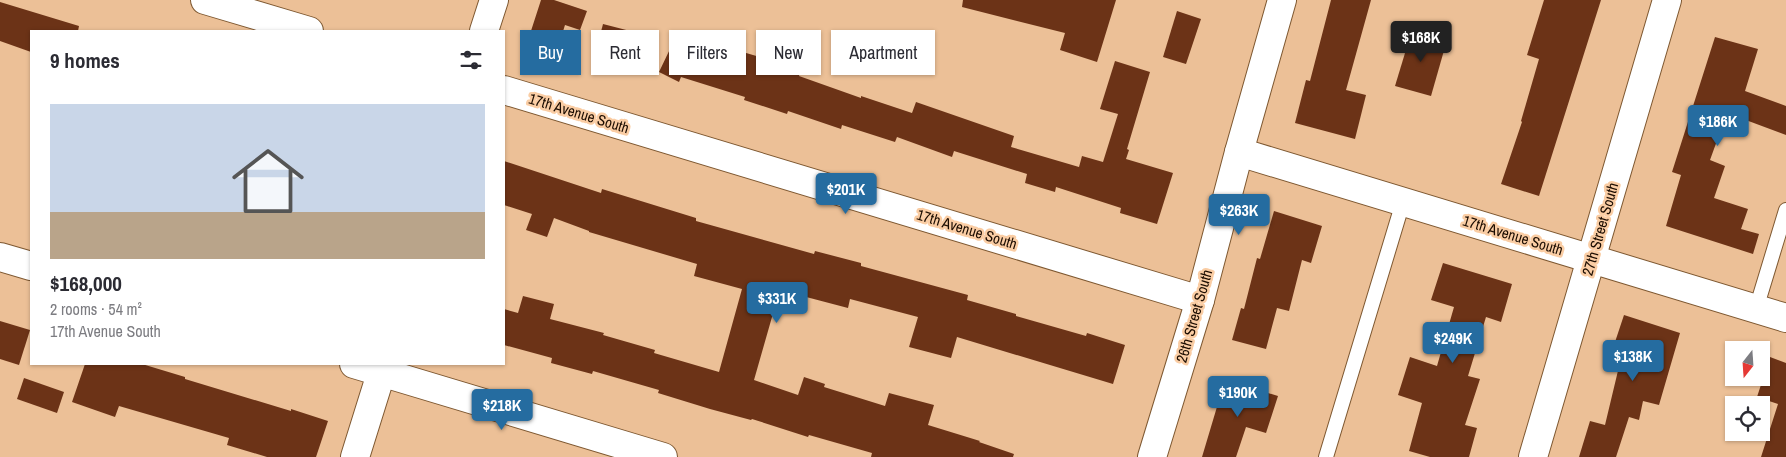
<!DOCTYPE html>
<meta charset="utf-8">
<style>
:root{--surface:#fff;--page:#f2f2f3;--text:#2b2b33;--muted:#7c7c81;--line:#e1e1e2;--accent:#256ca0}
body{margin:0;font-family:"Archivo Narrow",sans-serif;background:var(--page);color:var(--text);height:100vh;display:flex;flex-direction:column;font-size:19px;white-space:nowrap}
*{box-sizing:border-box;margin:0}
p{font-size:16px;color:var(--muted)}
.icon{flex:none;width:28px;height:28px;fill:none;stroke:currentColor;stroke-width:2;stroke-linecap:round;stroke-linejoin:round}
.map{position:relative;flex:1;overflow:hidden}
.panel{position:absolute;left:30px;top:30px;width:475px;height:335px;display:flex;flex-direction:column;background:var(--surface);border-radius:0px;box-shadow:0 1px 4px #0004}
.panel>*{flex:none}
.top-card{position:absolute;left:520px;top:30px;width:475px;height:45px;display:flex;gap:10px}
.needle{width:32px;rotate:197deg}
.controls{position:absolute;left:1725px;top:341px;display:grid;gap:10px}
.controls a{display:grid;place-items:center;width:45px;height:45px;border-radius:0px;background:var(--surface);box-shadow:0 1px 4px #0004;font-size:25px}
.price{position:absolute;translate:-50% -42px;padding:0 11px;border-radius:5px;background:var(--accent);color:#fff;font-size:16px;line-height:32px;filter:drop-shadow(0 1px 2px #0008)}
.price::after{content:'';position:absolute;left:50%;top:30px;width:15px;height:11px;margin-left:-8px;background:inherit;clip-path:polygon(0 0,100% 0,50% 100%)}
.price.selected{background:#222;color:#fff}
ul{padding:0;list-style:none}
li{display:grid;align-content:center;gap:10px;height:265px;padding:0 20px}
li+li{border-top:1px solid var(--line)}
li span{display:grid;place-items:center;height:155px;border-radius:0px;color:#555}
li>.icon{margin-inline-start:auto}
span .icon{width:90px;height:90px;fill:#fffc;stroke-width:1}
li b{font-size:21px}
h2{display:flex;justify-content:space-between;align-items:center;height:60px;padding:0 20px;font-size:21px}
.tag{padding:0 18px;border-radius:0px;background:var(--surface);box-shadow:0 1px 4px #0004;font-size:18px;line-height:45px}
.tag.selected{background:var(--accent);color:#fff}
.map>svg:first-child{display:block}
.building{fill:#6c3317}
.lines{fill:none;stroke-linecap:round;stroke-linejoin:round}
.service-casing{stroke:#7e5831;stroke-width:16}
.minor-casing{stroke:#7e5831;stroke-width:30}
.service{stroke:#fff;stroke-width:14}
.minor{stroke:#fff;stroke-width:28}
.labels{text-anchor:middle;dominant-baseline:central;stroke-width:5;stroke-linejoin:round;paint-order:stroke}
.street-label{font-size:15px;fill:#1b0c01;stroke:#facda4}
</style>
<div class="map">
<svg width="1786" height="457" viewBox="0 0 1786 457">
<rect width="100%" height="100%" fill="#ecc097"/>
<g class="building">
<polygon points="541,0 554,0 587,11 580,30 565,25 559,44 530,34"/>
<polygon points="963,0 1116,0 1097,62 1060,50 1065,33 962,7"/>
<polygon points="1331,0 1371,0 1346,90 1366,95 1355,139 1295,123 1306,80 1310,81"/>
<polygon points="1544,0 1601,0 1539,196 1501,184 1522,122 1521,121 1539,59 1527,55"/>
<polygon points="0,2 79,26 78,31 31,31 31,52 0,41"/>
<polygon points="1177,11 1201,19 1186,64 1163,57"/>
<polygon points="603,24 634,32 625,63 595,55"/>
<polygon points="1412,30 1447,40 1431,96 1395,86"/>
<polygon points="1715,37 1758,49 1745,91 1786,106 1786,135 1727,113 1710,160 1725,166 1714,198 1748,209 1741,229 1759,234 1753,254 1666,226 1681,175 1672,172"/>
<polygon points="702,40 780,63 781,61 802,67 799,76 861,98 861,96 912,113 916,102 1014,136 1011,147 1079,167 1082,156 1103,162 1118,114 1100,109 1115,61 1150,72 1127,149 1129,150 1126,159 1173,173 1157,224 1120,213 1121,208 1056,187 1055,192 1025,183 1027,174 954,151 952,157 897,137 895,142 842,125 841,129 788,111 787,114 744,100 745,97 681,77 679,82 659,72 671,47 696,59"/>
<polygon points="504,161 601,193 602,189 696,218 696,221 814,254 815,251 861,263 861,266 968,295 967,300 1016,314 1016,316 1086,336 1087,333 1125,345 1113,384 957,337 951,358 909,347 918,317 850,299 848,308 791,293 785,313 774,310 754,380 798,395 804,377 825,384 824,387 885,406 889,393 934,405 928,425 980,441 979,442 1014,454 1013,457 871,457 872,453 809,435 808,437 752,419 751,420 710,409 658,393 659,390 593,371 592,374 551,363 552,358 504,345 504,309 518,313 523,296 554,304 550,319 604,333 603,335 655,350 654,353 719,372 742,289 694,276 697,264 589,232 589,231 554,218 547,237 526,230 532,214 504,205"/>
<polygon points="1274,211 1322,226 1311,263 1302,260 1289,311 1277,308 1266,349 1232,340 1241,308 1244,309 1257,258 1260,259"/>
<polygon points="1443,263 1512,284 1501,322 1486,317 1468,376 1480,379 1465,425 1477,428 1469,457 1430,457 1409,451 1422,403 1398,395 1410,357 1437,366 1454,307 1431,300"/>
<polygon points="1624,315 1680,333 1659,405 1643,401 1639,420 1629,417 1616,457 1579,457 1590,421 1605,425 1622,354 1612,351"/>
<polygon points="0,321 30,330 19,365 0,359"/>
<polygon points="1770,357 1786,363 1786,457 1761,457 1778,404 1757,397"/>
<polygon points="85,364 142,364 185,377 185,379 291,411 291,409 328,421 316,457 267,457 227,445 229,438 119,406 115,417 72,402"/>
<polygon points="24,378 64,392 57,413 17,399"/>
<polygon points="1225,380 1278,396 1266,433 1246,427 1236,457 1202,457"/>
</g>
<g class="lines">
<defs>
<g id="service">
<polyline points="1756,309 1786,210"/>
<polyline points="1326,457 1403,202"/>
</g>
<g id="minor">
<polyline points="205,0 309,31"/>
<polyline points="484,31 494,0"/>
<polyline points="504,90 1200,300"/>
<polyline points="1239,152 1786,318"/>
<polyline points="0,257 31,266"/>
<polyline points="354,364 663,457"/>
<polyline points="355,457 384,364"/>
<polyline points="1152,457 1200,300 1239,152 1282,0"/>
<polyline points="1533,457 1667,0"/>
</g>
</defs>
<use href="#service" class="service-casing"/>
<use href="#minor" class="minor-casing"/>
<use href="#service" class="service"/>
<use href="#minor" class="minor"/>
</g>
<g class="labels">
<g class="street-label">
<text transform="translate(579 113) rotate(17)">17th Avenue South</text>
<text transform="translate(967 229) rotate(17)">17th Avenue South</text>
<text transform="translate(1600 229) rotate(-74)">27th Street South</text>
<text transform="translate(1513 235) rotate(17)">17th Avenue South</text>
<text transform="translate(1194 316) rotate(-74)">26th Street South</text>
</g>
</g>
</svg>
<div class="controls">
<a><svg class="needle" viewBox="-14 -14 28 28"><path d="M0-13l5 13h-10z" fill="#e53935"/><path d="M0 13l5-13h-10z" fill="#7c7c81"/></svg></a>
<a><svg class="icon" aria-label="locate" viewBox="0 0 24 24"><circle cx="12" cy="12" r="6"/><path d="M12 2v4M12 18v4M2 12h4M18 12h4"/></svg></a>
</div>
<b class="price selected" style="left:1421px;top:63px">$168K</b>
<b class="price" style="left:1718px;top:147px">$186K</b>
<b class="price" style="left:846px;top:215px">$201K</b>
<b class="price" style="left:1239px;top:236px">$263K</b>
<b class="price" style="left:777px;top:324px">$331K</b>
<b class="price" style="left:1453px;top:364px">$249K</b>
<b class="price" style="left:1633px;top:382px">$138K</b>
<b class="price" style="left:1238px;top:418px">$190K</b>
<b class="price" style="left:502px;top:431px">$218K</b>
<div class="top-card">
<a class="tag selected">Buy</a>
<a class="tag">Rent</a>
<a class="tag">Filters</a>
<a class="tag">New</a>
<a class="tag">Apartment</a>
</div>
<section class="panel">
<h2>9 homes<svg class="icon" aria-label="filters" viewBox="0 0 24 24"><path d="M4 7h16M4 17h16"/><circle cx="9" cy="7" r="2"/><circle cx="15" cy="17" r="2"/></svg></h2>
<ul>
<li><span style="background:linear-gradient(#c9d6e8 70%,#b9a48a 0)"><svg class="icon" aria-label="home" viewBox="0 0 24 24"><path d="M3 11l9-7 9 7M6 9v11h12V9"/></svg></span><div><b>$168,000</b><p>2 rooms · 54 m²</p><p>17th Avenue South</p></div></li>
</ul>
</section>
</div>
